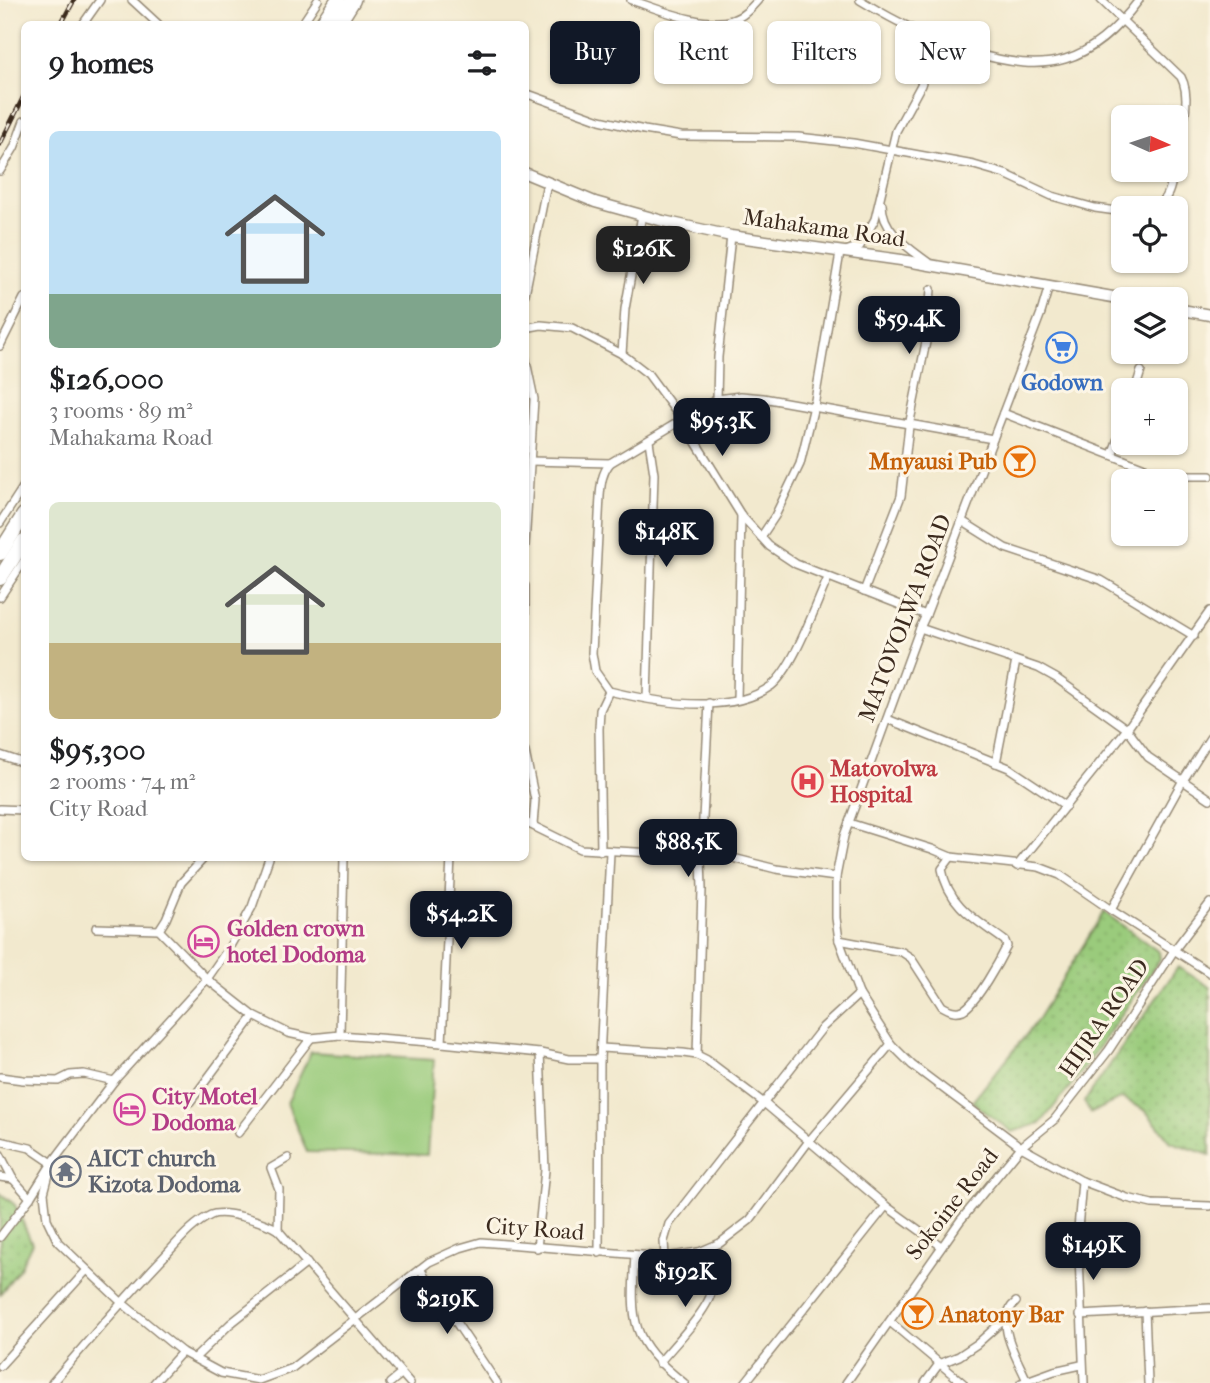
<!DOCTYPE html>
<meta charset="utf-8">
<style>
:root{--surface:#fff;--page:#f2f2f2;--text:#202124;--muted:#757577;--accent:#111827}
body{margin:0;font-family:"IM FELL French Canon",serif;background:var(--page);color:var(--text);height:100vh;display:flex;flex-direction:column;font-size:26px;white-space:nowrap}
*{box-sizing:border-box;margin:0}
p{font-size:23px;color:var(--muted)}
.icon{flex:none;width:38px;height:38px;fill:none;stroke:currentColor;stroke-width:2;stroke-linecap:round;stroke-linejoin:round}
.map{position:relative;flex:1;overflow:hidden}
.sheet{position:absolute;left:21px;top:21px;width:508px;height:840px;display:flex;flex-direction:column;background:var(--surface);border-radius:10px;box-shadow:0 2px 5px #0004}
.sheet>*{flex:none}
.top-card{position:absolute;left:550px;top:21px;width:555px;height:63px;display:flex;gap:14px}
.needle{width:46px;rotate:93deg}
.controls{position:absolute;left:1111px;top:105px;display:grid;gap:14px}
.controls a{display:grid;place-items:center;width:77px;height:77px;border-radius:10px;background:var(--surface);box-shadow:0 2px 5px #0004;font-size:35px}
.price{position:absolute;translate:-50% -60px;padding:0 16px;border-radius:14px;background:var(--accent);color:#fff;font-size:23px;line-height:46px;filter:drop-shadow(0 2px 4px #0008)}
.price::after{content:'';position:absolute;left:50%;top:42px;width:21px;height:16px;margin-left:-10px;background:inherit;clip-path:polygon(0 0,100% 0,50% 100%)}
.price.current{background:#222;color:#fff}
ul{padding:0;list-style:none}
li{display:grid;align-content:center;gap:14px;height:371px;padding:0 28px}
li span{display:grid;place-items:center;height:217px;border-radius:10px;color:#555}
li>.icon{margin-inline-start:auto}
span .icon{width:126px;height:126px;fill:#fffc;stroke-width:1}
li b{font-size:30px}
h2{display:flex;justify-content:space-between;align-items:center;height:84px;padding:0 28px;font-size:30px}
.tag{padding:0 24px;border-radius:10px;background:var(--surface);box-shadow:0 2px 5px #0004;font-size:24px;line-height:63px}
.tag.current{background:var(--accent);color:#fff}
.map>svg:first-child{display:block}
.grass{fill:url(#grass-dots);stroke:#6a7a4c;stroke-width:2}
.pitch{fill:#9acb7b;stroke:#6a7a4c;stroke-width:2}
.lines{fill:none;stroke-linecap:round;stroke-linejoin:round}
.street-casing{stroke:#968a76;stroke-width:10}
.secondary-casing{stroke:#968a76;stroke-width:13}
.highway-casing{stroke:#968a76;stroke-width:17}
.street{stroke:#fff;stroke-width:7}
.secondary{stroke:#fff;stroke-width:10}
.highway{stroke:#fff;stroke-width:14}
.rail-casing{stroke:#3b2a1e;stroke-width:5}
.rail{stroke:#fcf5e5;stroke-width:2.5;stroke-dasharray:8;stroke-linecap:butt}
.labels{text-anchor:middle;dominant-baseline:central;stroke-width:6;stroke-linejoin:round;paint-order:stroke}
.street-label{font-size:23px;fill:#3b2a1e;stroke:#fcf5e5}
.shop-label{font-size:23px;font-weight:bold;fill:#366cbe;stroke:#fcf5e5}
.food-label{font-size:23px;font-weight:bold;fill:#c56008;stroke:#fcf5e5;text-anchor:end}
.health-label{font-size:23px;font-weight:bold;fill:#be3a42;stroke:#fcf5e5;text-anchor:start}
.hotel-label{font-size:23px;font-weight:bold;fill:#b23c85;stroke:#fcf5e5;text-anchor:start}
.worship-label{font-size:23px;font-weight:bold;fill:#5b616d;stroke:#fcf5e5;text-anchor:start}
</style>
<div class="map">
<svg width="1210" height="1383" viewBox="0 0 1210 1383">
<defs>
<pattern id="grass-dots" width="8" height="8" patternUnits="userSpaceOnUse" patternTransform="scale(1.75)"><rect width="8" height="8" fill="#9acb7b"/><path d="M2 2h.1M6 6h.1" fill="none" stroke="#86ae6a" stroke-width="1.8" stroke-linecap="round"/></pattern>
</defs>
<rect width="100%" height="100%" fill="#fcf5e5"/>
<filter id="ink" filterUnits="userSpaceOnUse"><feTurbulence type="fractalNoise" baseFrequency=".0143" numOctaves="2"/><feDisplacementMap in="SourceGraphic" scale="14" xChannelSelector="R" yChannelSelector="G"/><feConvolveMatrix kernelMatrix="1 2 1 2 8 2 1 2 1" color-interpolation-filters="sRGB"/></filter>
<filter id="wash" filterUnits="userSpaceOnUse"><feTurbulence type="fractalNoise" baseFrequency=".00686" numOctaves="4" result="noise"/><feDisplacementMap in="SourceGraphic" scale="28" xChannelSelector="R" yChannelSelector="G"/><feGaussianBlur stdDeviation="1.57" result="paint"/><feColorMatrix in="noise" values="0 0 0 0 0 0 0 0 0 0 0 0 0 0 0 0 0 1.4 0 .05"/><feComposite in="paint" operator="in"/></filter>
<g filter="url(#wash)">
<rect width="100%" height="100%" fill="#f2e9ce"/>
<g class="grass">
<polygon points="1104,912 1159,952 1160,959 1084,1069 1041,1123 1012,1132 972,1102 1034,1025"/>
<polygon points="1178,967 1210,987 1210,1155 1171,1142 1145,1110 1122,1098 1091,1113 1084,1102"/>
<polygon points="0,1193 15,1205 32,1243 20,1268 0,1294"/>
</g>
<polygon class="pitch" points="311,1052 434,1060 427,1155 307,1152 287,1103"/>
</g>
<g filter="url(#ink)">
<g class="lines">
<defs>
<g id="street">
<polyline points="132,0 158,24"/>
<path d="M 631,0 C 658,9 704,29 732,20 C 743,17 751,8 758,0"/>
<path d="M 860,0 C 896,22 931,40 971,52 C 1047,75 1090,65 1139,0"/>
<path d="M 1101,0 L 1181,77 C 1193,99 1180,134 1176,157"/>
<polyline points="83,24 100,0"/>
<polyline points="302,24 318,0"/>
<polyline points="525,93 600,120 644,130 681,136 798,137 853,143 974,165 1005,174 1052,196 1095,208 1124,212"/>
<polyline points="0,171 14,148 24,121"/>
<path d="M 882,204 C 882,232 909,248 929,263"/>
<path d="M 1156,208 C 1170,198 1171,185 1174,170"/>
<polyline points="1049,286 1041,313 926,615 920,628 844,836 836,877 836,918 839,940 859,994 891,1044 912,1065 1021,1147 1082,1181 1127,1198 1152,1204 1210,1206"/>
<polyline points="525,294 547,183"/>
<polyline points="525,328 541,325 572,328 622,354 648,374 682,420 741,515 769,546 796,564 926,615"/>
<polyline points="0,346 24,298"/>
<polyline points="622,354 625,309 642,215"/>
<polyline points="525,356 534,399 525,546"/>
<polyline points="1135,390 1141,371"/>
<polyline points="717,399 718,357 731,236"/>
<polyline points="1003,413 1155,472 1172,476 1210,476"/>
<polyline points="1112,455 1124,422"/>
<polyline points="530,461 610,463"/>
<polyline points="962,521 1005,548 1101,580 1194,636"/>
<polyline points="0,523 24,486"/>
<polyline points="761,537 775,516 800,464 814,406 840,253 860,246 875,219 896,131 921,85 936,41"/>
<path d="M 828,578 C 815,606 794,668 771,686 C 730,716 654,702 609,691 L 595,671 L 592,653 L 600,496 C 601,483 602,473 610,463 L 717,399 L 741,396 L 763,398 L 993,439"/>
<polyline points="525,586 525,638"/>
<polyline points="864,591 901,496 909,426 928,332 931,289"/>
<polyline points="0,597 24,561"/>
<polyline points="920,628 1038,668 1056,678 1127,729 1148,757 1210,799"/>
<polyline points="647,698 654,474 649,441"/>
<polyline points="737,699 741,515"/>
<polyline points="887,719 1009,768 1066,806"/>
<polyline points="525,752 535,800 533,825"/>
<polyline points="0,755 24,763"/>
<polyline points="996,763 1016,661"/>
<polyline points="0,809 24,810"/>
<polyline points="525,822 580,849 729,857 776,869 836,877"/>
<polyline points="849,823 932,849 951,857 1039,867 1060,875 1111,910 1210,973"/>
<polyline points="601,851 599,729 600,710 609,691"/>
<polyline points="269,858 252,907 230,946 207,979 114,1081 52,1163 44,1193 47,1219 58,1242 121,1302 182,1352 221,1373 259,1380 292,1368 429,1262 460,1248 481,1242 665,1257 699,1252 720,1243 750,1220 809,1141 891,1044"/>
<polyline points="1017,866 1127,729 1210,611"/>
<polyline points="1111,910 1182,782 1210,738"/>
<polyline points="96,928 159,930 207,979 254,1016 288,1033 311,1038 340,1035 442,1043 540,1053 569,1059 600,1059"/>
<polyline points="159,930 166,919 181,883 204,858"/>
<path d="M 839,940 L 902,952 L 911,958 L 942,1006 C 949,1010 955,1013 963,1010 C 976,1004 1000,960 1007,946 L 1005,941 C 978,921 948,906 942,869 L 951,857"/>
<polyline points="340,1035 344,858"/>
<polyline points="442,1043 451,858"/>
<polyline points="601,1048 683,1053 697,1055 707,1060 764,1103 886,1206 941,1246"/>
<polyline points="697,1055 702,889 701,857 709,703"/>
<polyline points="0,1077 23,1080 58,1081 70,1075 84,1074 114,1081"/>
<polyline points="190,1102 254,1016"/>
<polyline points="238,1133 311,1038"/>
<polyline points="0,1141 30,1148 52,1163 30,1198 0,1237"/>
<polyline points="0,1154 13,1179 30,1198"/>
<polyline points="0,1177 13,1179"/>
<polyline points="1082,1181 1078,1229 1084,1383"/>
<polyline points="278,1230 279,1189 271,1168 288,1158"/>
<polyline points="537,1248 545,1170 540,1053"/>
<polyline points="599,1253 600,1059 610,852"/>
<path d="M 635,1255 C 631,1321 629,1340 684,1383"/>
<polyline points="665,1257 664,1241 669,1224 823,1027 859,994"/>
<polyline points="420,1269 497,1383"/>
<path d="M 1016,1302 C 992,1321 1018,1359 1027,1381"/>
<polyline points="1145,1311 1148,1383"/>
<polyline points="1080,1315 1210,1308"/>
<polyline points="890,1322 963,1383"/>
<polyline points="195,1358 230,1324 307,1263"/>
<path d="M 659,1363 C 671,1348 712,1307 712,1288 C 711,1276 703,1262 699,1252"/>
<polyline points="0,1366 86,1271"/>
<path d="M 52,1383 C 87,1342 122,1301 159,1262 C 175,1246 190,1225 211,1215 C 224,1209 266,1222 278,1230 L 410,1383"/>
<polyline points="154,1383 182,1352"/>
<polyline points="390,1383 401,1374"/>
<polyline points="745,1383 886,1206"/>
<polyline points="846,1383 960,1221 1021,1147 1054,1120 1109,1050 1175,949 1210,903"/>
<polyline points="925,1383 939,1364 959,1356 977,1344 1006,1318"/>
<polyline points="1021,1383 1054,1371 1081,1365"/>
</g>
<g id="secondary">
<polyline points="525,173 595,202 663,221 731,236 901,260 1124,299"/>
<polyline points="1176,309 1210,315"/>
</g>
<g id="highway">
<polyline points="322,24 338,0"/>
<polyline points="338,24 353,0"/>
<polyline points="0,553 24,515"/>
<polyline points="0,578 24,541"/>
</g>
</defs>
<use href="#street" class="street-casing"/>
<use href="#secondary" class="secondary-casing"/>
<use href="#highway" class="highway-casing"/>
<use href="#street" class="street"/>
<use href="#secondary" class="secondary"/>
<use href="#highway" class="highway"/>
<defs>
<g id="rail">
<polyline points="61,24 74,0"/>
<polyline points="0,144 24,96"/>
</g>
</defs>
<use href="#rail" class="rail-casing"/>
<use href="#rail" class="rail"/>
</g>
</g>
<defs>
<symbol id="supermarket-ring" viewBox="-11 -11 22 22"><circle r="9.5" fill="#fcf5e5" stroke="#3f7fe0" stroke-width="1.5"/><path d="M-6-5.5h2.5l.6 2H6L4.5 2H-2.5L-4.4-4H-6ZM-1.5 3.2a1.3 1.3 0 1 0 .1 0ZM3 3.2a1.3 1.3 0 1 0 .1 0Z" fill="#3f7fe0"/></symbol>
<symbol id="bar-ring" viewBox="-11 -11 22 22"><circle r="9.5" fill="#fcf5e5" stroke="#e8710a" stroke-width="1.5"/><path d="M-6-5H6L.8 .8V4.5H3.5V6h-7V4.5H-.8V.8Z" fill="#e8710a"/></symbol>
<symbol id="hospital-ring" viewBox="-11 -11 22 22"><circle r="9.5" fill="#fcf5e5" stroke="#e0444e" stroke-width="1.5"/><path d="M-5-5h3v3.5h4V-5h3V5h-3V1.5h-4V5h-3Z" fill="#e0444e"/></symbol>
<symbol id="hotel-ring" viewBox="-11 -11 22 22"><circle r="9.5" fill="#fcf5e5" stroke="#d1479c" stroke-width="1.5"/><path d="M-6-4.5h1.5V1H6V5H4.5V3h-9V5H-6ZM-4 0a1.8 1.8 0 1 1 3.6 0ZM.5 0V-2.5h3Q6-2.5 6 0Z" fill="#d1479c"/></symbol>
<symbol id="temple-ring" viewBox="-11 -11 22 22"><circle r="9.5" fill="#fcf5e5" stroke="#6b7280" stroke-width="1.5"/><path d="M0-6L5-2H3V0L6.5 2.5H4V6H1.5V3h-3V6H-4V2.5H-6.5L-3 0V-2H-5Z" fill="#6b7280"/></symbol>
</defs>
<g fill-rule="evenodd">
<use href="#supermarket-ring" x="1044" y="330" width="35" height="35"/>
<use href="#bar-ring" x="1002" y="444" width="35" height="35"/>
<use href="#hospital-ring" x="790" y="764" width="35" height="35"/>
<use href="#hotel-ring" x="186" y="924" width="35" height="35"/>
<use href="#hotel-ring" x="112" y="1092" width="35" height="35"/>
<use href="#temple-ring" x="48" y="1154" width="35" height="35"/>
<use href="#bar-ring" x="900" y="1296" width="35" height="35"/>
</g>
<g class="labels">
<g class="street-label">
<text transform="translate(824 228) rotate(8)">Mahakama Road</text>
<text transform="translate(905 618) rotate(-69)">MATOVOLWA ROAD</text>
<text transform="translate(1104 1018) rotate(-55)">HIJRA ROAD</text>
<text transform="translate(952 1204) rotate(-52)">Sokoine Road</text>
<text transform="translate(535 1229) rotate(4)">City Road</text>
</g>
<g class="shop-label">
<text x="1062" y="382">Godown</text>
</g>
<g class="food-label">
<text x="997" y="461">Mnyausi Pub</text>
<text x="940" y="1314" text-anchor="start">Anatony Bar</text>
</g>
<g class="health-label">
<text x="830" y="768">Matovolwa<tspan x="830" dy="26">Hospital</tspan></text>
</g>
<g class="hotel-label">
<text x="227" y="928">Golden crown<tspan x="227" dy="26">hotel Dodoma</tspan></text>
<text x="152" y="1096">City Motel<tspan x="152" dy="26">Dodoma</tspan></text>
</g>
<g class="worship-label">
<text x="88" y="1158">AICT church<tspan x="88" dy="26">Kizota Dodoma</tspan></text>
</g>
</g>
</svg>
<div class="controls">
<a><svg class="needle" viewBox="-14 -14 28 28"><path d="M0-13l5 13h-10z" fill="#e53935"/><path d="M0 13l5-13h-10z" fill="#757577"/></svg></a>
<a><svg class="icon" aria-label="locate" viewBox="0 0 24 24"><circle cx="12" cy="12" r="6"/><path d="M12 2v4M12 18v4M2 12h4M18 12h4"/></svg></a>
<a><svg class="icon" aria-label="layers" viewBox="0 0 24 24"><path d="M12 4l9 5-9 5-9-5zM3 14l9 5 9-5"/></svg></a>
<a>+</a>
<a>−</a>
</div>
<b class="price current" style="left:643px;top:286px">$126K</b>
<b class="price" style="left:909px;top:356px">$59.4K</b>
<b class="price" style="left:722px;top:458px">$95.3K</b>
<b class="price" style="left:666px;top:569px">$148K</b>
<b class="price" style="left:688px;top:879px">$88.5K</b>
<b class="price" style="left:461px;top:951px">$54.2K</b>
<b class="price" style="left:1093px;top:1282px">$149K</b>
<b class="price" style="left:685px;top:1309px">$192K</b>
<b class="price" style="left:447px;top:1336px">$219K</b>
<div class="top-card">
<a class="tag current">Buy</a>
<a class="tag">Rent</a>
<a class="tag">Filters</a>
<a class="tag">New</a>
</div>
<section class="sheet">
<h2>9 homes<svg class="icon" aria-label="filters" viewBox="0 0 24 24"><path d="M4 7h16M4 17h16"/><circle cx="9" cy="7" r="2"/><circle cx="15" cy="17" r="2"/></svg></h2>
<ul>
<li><span style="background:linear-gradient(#bfe0f5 75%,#7fa58c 0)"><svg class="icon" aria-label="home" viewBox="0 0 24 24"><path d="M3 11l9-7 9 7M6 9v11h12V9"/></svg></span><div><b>$126,000</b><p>3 rooms · 89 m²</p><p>Mahakama Road</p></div></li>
<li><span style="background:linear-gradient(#dfe7d0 65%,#c2b280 0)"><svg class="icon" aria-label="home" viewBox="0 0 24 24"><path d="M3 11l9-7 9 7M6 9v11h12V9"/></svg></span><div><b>$95,300</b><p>2 rooms · 74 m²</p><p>City Road</p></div></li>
</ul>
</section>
</div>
